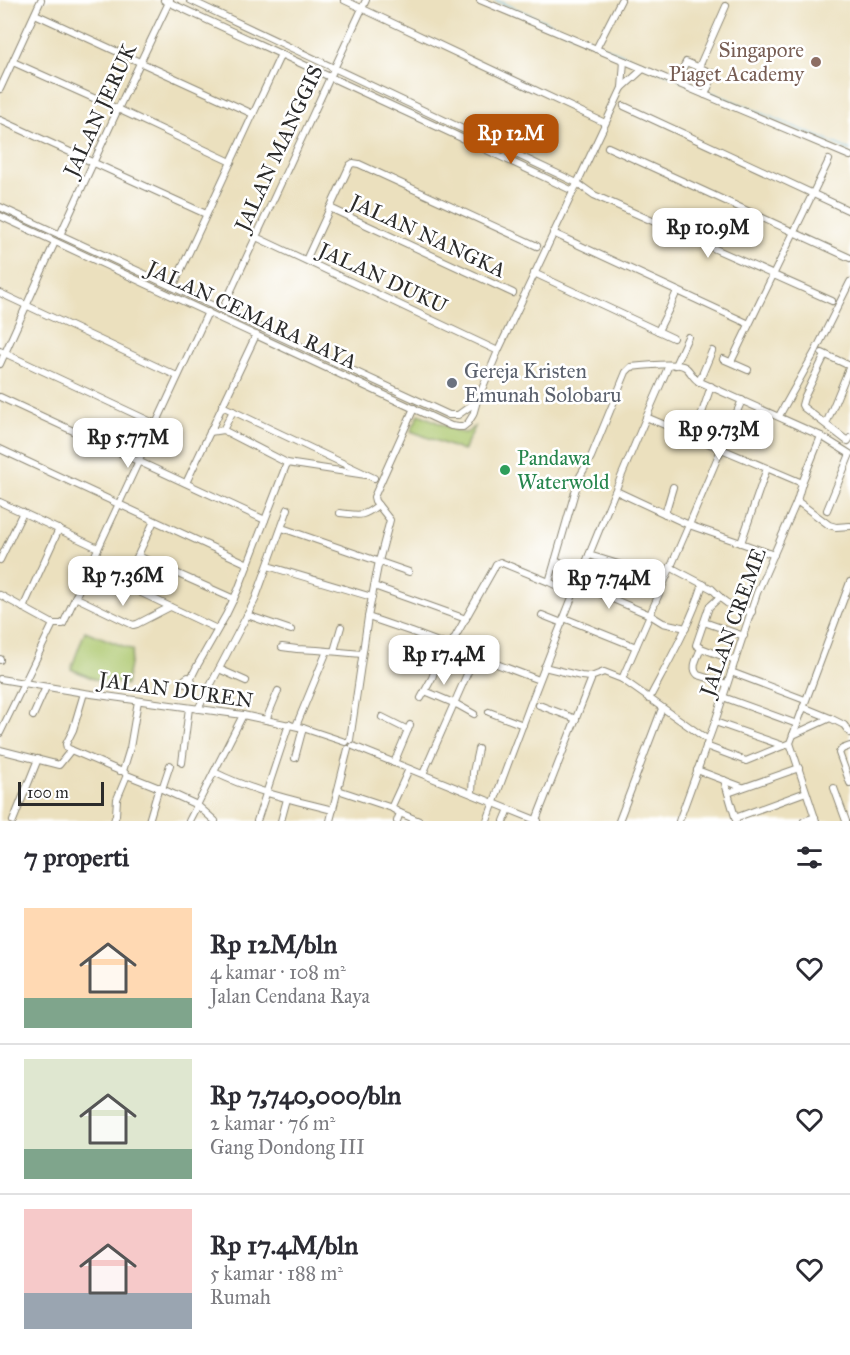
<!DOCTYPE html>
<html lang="id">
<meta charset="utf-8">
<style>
:root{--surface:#fff;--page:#f2f2f3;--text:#2b2b33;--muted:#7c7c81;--line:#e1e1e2;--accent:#b45309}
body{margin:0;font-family:"IM FELL Great Primer",serif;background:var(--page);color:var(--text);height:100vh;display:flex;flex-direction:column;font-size:22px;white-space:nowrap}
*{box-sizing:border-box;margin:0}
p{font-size:20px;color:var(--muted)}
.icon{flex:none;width:33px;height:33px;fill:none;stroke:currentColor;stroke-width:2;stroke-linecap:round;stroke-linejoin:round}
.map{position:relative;height:821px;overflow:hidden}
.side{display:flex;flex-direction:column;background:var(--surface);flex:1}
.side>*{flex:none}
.scale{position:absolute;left:18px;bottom:15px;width:86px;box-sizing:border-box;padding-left:6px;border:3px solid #2b2b2b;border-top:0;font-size:16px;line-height:21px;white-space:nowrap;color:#2b2b2b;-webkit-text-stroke:4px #fff;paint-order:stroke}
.price{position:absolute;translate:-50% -51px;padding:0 14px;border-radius:12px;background:#fff;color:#222;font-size:20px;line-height:39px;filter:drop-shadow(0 2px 3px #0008)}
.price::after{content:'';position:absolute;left:50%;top:36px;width:18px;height:14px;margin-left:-9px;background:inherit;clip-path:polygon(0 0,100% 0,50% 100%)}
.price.active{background:var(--accent);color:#fff}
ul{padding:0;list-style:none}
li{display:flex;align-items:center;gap:18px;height:150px;padding:0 24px}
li+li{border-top:2px solid var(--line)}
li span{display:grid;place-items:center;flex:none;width:168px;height:120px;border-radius:0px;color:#555}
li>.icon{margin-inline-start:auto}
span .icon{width:72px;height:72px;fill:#fffc;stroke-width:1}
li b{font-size:26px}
h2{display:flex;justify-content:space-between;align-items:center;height:72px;padding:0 24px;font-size:26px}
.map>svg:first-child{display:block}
.green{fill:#adc86f;stroke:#6c7a4d;stroke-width:1.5}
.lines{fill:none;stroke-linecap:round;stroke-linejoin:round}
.stream{stroke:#5cb7d9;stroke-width:1.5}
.minor-casing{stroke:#8b8674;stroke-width:8}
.minor{stroke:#fff;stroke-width:6}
.education-dot{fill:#8d6e63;stroke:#fff;stroke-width:2}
.worship-dot{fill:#6b7280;stroke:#fff;stroke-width:2}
.leisure-dot{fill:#2e9e5b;stroke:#fff;stroke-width:2}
.labels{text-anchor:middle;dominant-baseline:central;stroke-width:5;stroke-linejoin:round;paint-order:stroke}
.education-label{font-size:21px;fill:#785e54;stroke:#fff;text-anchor:end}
.street-label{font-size:21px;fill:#2b2b2b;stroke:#fff}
.worship-label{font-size:21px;fill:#5b616d;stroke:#fff;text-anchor:start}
.leisure-label{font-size:21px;fill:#27864d;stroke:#fff;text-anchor:start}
</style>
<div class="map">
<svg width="850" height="821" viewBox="0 0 850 821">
<rect width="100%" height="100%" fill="#fff"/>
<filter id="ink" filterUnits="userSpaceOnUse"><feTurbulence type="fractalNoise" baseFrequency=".0167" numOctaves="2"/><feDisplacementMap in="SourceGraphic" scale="12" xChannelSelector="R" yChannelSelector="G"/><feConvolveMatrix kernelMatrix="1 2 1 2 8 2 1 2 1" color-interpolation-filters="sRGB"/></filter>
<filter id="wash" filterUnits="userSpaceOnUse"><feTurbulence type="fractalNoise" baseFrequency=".008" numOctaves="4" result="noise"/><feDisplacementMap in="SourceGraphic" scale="24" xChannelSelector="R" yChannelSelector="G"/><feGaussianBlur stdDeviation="1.35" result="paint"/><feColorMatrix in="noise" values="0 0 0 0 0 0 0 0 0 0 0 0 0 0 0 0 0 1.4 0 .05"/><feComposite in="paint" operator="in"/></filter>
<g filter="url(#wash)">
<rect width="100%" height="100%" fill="#ebe0be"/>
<g class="green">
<polygon points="419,414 459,432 466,433 475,427 463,451 411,431"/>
<polygon points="85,631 133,650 126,685 94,679 71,669"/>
</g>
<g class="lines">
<g class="stream">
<polyline points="495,0 595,43"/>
<polyline points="599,45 675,77"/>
<polyline points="679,79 705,90"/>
<polyline points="710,92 850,150"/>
</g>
</g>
</g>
<g filter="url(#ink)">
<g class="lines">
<defs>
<g id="minor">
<polyline points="164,0 453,134 571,190"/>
<polyline points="190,0 575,182"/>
<polyline points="344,0 603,122"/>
<polyline points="480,0 850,156"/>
<polyline points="35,14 253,114"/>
<polyline points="596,49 621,0"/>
<polyline points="13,62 118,109 231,162"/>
<polyline points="699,67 726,6"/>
<polyline points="676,82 686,62 712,73 713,76 705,95"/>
<polyline points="622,88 624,61"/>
<polyline points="0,89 41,0"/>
<polyline points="624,106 850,211"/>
<polyline points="0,120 206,214"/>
<polyline points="608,147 850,258"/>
<polyline points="577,183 594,195 832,301"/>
<polyline points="0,207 449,415 458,415 476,402"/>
<polyline points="330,208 513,293"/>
<polyline points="0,216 451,426 459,427 463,427 468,423 473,415 477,401 498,351 615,103 622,88 643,69"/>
<polyline points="553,233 749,324"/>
<polyline points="60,235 118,109 170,0"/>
<polyline points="256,237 496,350"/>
<polyline points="306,260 350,165 353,163 359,164 537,246"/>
<polyline points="534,273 673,338"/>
<polyline points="173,287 281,54"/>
<polyline points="0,293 177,376"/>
<polyline points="759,304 829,160"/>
<polyline points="669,309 677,291"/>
<polyline points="222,310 366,0"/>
<polyline points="658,331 668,311"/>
<polyline points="0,351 156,424"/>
<polyline points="822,353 850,366"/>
<polyline points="825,355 804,398 802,405 803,407 846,440 848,441 850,438"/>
<polyline points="723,359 748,370"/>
<polyline points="731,362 758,306"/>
<polyline points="0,364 55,242"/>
<polyline points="675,365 688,337"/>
<polyline points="699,382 712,351"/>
<polyline points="0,397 265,520"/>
<polyline points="222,406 374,478"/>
<polyline points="779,416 816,350 850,282"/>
<polyline points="646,417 802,483"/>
<polyline points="700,419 711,386"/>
<polyline points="826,424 850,366"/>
<polyline points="223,430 287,463"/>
<polyline points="210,432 223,430 233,411"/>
<polyline points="0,449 248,564"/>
<polyline points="186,483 256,335"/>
<polyline points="616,491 689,525 741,543 767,468"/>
<polyline points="797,501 829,525 836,527 850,526"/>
<polyline points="0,502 98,548"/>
<path d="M 340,513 C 359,515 362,518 378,505"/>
<polyline points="665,514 673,487"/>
<polyline points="282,528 409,572"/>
<polyline points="741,543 774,555"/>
<polyline points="589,555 638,570"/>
<polyline points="138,556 234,599"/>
<polyline points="0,560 23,512"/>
<polyline points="555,561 582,572"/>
<polyline points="268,566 372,597"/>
<polyline points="670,567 712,589 723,600 731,606 752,612"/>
<polyline points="89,568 217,629"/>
<path d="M 549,582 L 579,478 L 591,457 L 626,372 L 631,367 C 640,366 678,362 685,367 C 690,370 692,377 698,381 L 821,436 L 850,454 L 827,510"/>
<polyline points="578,584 650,615 663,623 686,628"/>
<polyline points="124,585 154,521"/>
<polyline points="374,586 466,619"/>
<polyline points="0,595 53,624 63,624 208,312"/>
<polyline points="75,597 133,625 137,624 170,607"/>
<polyline points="720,597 709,607 696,645 701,648 735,661"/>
<polyline points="23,608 59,529"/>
<polyline points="247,615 291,630"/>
<polyline points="542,615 562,623"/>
<polyline points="368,617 412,632 539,680"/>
<polyline points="564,618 636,647"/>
<polyline points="704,622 744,636"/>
<polyline points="450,646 493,570 496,564 500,562 549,582 573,594"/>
<polyline points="282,647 297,649 317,650 362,654"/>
<path d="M 701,648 C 698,657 690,668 698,675 L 727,684"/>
<polyline points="334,651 341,627"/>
<polyline points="0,660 0,659"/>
<polyline points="544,667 581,676 591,677 604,672 622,679 708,740"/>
<polyline points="219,669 246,681"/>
<polyline points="731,672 805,700"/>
<polyline points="191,678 188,677 185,679 186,684 190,685 192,683 191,678 197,666 226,615 238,590 287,463 366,475"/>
<polyline points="0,679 84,693 243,715 303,728 345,742"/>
<polyline points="622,679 689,525 742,400"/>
<polyline points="425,691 458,705 474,714"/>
<polyline points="723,697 797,724"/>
<polyline points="421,698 432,678 444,644"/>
<path d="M 649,699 C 669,661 690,625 703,584"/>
<polyline points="539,705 576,719"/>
<polyline points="803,707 830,718"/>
<polyline points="198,709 255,600 288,509"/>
<polyline points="489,712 523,725"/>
<polyline points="33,716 46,687"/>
<polyline points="382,717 408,730"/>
<polyline points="266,720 278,691"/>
<polyline points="715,722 784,746"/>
<polyline points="296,726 327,651"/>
<polyline points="0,733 53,624"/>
<polyline points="793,735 830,718 844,725 850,733"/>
<polyline points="350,740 368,617 379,561 390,520 375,501 374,497 414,408"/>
<polyline points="353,746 538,821"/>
<polyline points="706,746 746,761 790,743"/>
<polyline points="850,746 842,749 839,753 850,783"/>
<polyline points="0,750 59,765 71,750"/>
<polyline points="71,750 120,771 123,771 127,775 162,789 197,805 215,821"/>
<polyline points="71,750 67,748 66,744 73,730 84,693"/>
<polyline points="295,758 303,728"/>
<polyline points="182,763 189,708"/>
<polyline points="394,763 410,725"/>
<polyline points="697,770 742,787"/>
<polyline points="123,771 130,748 138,701"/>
<path d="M 214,772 C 252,791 292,800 333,810"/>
<polyline points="423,774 475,656"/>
<polyline points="724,780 736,820"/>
<polyline points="834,788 846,821"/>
<polyline points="162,789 170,765"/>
<polyline points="338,790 392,808"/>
<polyline points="472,793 473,772 478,749"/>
<polyline points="728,793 799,768"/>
<polyline points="400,813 419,821"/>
<polyline points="735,818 806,792"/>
<polyline points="536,820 591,680"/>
<polyline points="13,821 38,759"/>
<polyline points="114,821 116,815 117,799 127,775"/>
<polyline points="149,821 159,787"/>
<polyline points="189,821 243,715"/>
<polyline points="257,821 289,724"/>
<polyline points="281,821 287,799"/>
<polyline points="330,821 348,749"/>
<polyline points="397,821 400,813 393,809 392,806 409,769"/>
<path d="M 487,821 C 543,667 603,515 669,365"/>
<polyline points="504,821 509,809"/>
<polyline points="619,821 661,711"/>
<polyline points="679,821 715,722 757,593 797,501 802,483 821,436"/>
<polyline points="804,821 815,817"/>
<polyline points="816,821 790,743 850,582"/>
</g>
</defs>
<use href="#minor" class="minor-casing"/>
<use href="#minor" class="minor"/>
</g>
</g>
<circle class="education-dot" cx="816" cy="62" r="6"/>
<circle class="worship-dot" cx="452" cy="383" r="6"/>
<circle class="leisure-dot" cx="505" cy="470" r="6"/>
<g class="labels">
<g class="education-label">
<text x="804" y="50">Singapore<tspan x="804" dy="24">Piaget Academy</tspan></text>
</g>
<g class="street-label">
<text transform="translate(100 110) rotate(-65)">JALAN JERUK</text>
<text transform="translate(279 148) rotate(-65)">JALAN MANGGIS</text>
<text transform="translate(428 236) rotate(25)">JALAN NANGKA</text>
<text transform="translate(383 278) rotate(25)">JALAN DUKU</text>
<text transform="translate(252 315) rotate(25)">JALAN CEMARA RAYA</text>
<text transform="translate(733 622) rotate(-70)">JALAN CREME</text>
<text transform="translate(176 690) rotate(8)">JALAN DUREN</text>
</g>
<g class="worship-label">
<text x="464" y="371">Gereja Kristen<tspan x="464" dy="24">Emunah Solobaru</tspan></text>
</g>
<g class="leisure-label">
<text x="517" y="458">Pandawa<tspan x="517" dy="24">Waterwold</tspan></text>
</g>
</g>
</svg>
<div class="scale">100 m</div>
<b class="price active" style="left:511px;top:165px">Rp 12M</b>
<b class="price" style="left:708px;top:259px">Rp 10.9M</b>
<b class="price" style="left:719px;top:461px">Rp 9.73M</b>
<b class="price" style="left:128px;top:469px">Rp 5.77M</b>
<b class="price" style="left:123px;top:607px">Rp 7.36M</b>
<b class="price" style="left:609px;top:610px">Rp 7.74M</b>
<b class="price" style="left:444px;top:686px">Rp 17.4M</b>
</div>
<section class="side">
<h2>7 properti<svg class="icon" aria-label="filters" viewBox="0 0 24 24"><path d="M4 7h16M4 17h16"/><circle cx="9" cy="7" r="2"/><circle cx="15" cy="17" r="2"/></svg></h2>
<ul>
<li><span style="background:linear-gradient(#ffd9b3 75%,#7fa58c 0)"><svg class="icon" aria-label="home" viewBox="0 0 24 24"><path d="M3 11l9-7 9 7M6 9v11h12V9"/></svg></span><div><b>Rp 12M/bln</b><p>4 kamar · 108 m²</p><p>Jalan Cendana Raya</p></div><svg class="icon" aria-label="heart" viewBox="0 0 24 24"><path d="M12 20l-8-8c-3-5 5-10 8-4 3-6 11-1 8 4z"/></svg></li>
<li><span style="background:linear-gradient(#dfe7d0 75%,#7fa58c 0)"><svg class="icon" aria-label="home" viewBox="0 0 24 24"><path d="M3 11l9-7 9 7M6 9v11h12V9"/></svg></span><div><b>Rp 7,740,000/bln</b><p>2 kamar · 76 m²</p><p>Gang Dondong III</p></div><svg class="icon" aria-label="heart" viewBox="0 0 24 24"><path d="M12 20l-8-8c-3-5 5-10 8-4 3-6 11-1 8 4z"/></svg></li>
<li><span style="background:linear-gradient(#f6c9c9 70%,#9aa5b1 0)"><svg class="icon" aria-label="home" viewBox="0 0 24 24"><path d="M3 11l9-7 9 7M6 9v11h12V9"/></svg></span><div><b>Rp 17.4M/bln</b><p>5 kamar · 188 m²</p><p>Rumah</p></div><svg class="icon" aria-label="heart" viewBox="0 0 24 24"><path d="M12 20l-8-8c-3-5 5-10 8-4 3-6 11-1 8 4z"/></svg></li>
</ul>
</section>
